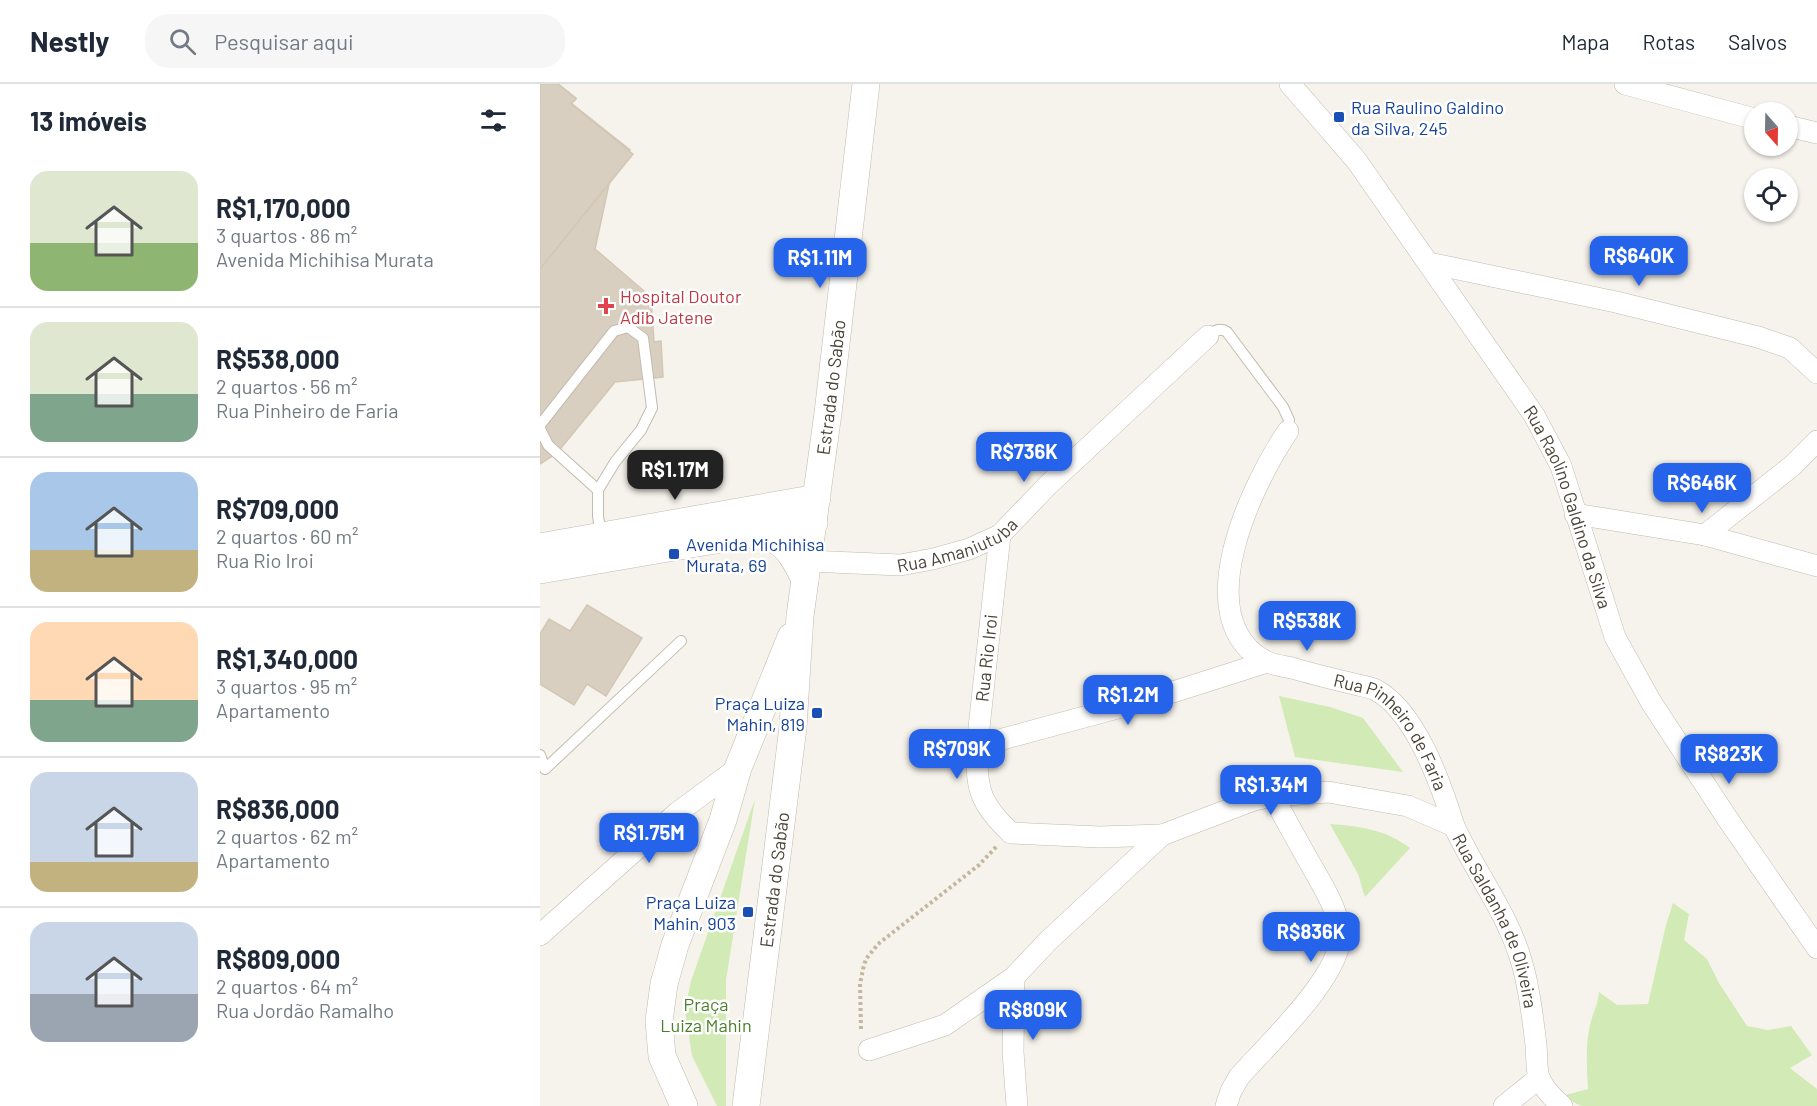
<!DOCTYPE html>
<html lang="pt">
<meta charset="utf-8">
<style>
:root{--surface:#fff;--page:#f6f6f7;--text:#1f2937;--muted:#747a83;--line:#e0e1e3;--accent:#2563eb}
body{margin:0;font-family:Barlow,sans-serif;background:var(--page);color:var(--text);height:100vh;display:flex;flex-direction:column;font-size:22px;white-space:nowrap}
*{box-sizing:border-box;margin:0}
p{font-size:20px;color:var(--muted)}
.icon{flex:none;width:33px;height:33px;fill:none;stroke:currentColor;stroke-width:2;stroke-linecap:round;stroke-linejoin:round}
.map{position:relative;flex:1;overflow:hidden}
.panel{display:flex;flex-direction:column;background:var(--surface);width:540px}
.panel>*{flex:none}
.needle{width:39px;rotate:160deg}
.buttons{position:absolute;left:1204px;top:18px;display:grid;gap:12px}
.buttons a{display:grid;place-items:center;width:54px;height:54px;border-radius:50%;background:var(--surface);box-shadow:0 2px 4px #0004;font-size:30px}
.price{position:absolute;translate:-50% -51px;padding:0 14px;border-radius:12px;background:var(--accent);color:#fff;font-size:20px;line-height:39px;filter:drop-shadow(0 2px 3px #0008)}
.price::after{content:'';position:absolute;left:50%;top:36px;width:18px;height:14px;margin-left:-9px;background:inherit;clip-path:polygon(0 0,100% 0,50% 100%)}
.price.current{background:#222;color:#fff}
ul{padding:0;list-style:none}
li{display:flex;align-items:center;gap:18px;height:150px;padding:0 30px}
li+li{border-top:2px solid var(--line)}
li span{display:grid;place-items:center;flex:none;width:168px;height:120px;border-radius:18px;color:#555}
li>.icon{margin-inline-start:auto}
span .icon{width:72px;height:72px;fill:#fffc;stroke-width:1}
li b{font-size:26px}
h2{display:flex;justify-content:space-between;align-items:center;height:72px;padding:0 30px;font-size:26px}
header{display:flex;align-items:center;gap:36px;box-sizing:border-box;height:84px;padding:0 30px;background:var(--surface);border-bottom:2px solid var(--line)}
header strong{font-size:28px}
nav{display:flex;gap:33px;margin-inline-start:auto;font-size:21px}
.search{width:420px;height:54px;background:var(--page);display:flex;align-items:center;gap:15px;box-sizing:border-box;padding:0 21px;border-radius:24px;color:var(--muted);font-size:22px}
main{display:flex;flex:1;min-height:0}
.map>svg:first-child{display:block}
.green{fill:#d2eab5}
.building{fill:#d8cfc1;stroke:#d3c7b4;stroke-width:1.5}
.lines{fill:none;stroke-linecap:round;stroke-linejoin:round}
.service-casing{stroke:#c2bbae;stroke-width:12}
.minor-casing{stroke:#c2bbae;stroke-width:22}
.tertiary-casing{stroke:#c2bbae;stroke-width:28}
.path{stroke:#c4b79f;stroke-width:4;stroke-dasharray:3 3;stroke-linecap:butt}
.service{stroke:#fff;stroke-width:10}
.minor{stroke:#fff;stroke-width:21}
.tertiary{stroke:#fff;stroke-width:27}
.transit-dot{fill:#1a4fb4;stroke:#fff;stroke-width:2}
.health-dot{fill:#e0444e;stroke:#fff;stroke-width:2}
.labels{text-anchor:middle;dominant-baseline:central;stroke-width:5;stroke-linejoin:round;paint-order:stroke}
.transit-label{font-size:18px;fill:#164399;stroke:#fff;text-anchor:start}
.health-label{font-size:18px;fill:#be3a42;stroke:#fff;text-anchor:start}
.street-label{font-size:18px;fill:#4b4439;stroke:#fff}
.park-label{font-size:18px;fill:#4a7f2a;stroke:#fff}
</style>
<header>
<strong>Nestly</strong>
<div class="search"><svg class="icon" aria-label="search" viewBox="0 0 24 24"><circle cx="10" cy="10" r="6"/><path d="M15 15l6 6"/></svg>Pesquisar aqui</div>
<nav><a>Mapa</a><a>Rotas</a><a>Salvos</a></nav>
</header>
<main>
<section class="panel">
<h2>13 imóveis<svg class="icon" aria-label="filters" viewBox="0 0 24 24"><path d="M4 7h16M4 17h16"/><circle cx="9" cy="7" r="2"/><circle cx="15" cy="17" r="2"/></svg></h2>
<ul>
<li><span style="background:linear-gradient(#dfe7d0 60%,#8fb573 0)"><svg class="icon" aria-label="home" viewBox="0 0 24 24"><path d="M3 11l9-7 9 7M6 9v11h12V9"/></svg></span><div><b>R$1,170,000</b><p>3 quartos · 86 m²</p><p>Avenida Michihisa Murata</p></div></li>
<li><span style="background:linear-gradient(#dfe7d0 60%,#7fa58c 0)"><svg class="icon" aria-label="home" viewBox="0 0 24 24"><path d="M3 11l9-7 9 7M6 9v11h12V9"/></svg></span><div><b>R$538,000</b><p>2 quartos · 56 m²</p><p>Rua Pinheiro de Faria</p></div></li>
<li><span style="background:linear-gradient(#a9c7e8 65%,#c2b280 0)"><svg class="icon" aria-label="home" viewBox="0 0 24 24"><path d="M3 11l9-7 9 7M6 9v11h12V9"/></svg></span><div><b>R$709,000</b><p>2 quartos · 60 m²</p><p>Rua Rio Iroi</p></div></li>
<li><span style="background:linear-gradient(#ffd9b3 65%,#7fa58c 0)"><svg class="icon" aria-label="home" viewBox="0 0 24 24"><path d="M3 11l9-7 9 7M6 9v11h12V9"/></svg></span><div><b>R$1,340,000</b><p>3 quartos · 95 m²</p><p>Apartamento</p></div></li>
<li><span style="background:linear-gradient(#c9d6e8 75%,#c2b280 0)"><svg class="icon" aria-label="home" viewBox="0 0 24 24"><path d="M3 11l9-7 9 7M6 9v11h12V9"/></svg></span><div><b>R$836,000</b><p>2 quartos · 62 m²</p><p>Apartamento</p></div></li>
<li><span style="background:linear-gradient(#c9d6e8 60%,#9aa5b1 0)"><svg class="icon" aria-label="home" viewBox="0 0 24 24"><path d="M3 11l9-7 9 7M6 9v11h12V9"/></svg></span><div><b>R$809,000</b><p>2 quartos · 64 m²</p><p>Rua Jordão Ramalho</p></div></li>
</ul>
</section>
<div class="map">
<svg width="1277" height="1022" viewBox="0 0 1277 1022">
<rect width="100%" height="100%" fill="#f6f3ec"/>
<g class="green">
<polygon points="739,612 790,623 823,634 863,688 755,673"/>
<polygon points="215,715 186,896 186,1022 177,1022 152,972 145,926 151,897"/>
<path d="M 790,740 C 819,742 847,746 870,764 L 825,813 C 822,806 821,798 818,790 C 809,773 799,757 790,740 Z"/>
<path d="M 1133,819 L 1149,830 L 1144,856 L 1167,875 L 1179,899 L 1207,942 L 1228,946 L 1251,942 L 1272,971 L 1250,984 L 1277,1005 L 1277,1022 L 1041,1022 L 1022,1012 L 1048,1005 C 1047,984 1045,962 1050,941 C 1053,928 1058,921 1059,908 L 1077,921 L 1108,920 L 1126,841 Z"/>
</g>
<g class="building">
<polygon points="0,0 18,0 36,14 31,19 90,66 71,91 55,165 111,213 114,258 121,257 123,293 75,298 17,369 0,380"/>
<polygon points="0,0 18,0 36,15 31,20 93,70 0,185"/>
<polygon points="47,521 102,554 66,612 47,600 34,621 0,600 0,550 9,535 30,547"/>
</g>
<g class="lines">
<defs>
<g id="service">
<path d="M 668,252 C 674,247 680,243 687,248 L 743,323 L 749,336 L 748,347"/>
<polyline points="0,341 74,247 88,243 103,254 112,324 101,346 75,378 58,406 58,432 61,452"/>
<polyline points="0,345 8,361 58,406"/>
<polyline points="0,671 5,685 141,557"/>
</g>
<g id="minor">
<path id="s1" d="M 750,0 L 816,76 L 994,331 L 1021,382 L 1075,553 L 1111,618 L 1187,734 L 1277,864"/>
<polyline points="1085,0 1215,35"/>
<polyline points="1248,42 1277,49"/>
<polyline points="889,179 1076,218 1218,253 1250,264 1277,289"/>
<path id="s2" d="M 748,347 C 712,400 647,534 725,577 C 733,581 743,582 752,584 C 772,590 793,595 814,600 C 821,602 830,603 836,606 C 876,628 901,700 914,742"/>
<polyline points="1035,430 1165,451 1277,482"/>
<path d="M 460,451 L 437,662 C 436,704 439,719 471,749 L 560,753 L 622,751"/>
<polyline points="1165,451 1252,382 1277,357"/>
<path id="s3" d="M 268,477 L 360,481 L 393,475 L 429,465 L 460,451 L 508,401 L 668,252"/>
<polyline points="437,662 611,615 727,578"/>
<polyline points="0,851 137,729 198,684"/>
<polyline points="474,893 473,968 477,1022"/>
<path id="s4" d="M 329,966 L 405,941 L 474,893 L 508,857 L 622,751 L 714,716 L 733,712 L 788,708 L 868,722 L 914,742 C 936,790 970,832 983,883 C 990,908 993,935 996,961 C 997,971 996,984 999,993 C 1003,1004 1014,1015 1022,1022"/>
<path d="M 686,1022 L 691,1007 L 699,993 C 726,962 805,889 800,848 C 797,824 783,802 771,781 C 758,758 745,735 733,712"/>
<polyline points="964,1022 999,994"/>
</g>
<g id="tertiary">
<path d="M 209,451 C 216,452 226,452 233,455 C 249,462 258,481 265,496"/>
<polyline points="0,463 277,414"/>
<polyline points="0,486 274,439"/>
<polyline points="144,1022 122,972 119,937 124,900 135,861 183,736 198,684 251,553"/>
<path id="s5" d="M 206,1022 L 253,643 L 260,532 L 288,329 L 326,0"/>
</g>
</defs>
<use href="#service" class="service-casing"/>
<use href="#minor" class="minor-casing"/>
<use href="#tertiary" class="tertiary-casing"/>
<polyline class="path" points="321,945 320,900 323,885 326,875 338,860 439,781 457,762"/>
<use href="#service" class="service"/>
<use href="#minor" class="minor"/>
<use href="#tertiary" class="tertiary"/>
</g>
<g class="transit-dot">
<rect x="793" y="27" width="12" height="12" rx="3"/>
<rect x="128" y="464" width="12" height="12" rx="3"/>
<rect x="271" y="623" width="12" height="12" rx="3"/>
<rect x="202" y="822" width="12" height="12" rx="3"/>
</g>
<path class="health-dot" d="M63 213h6v6h6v6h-6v6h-6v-6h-6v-6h6z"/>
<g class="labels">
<g class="transit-label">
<text x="811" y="23">Rua Raulino Galdino<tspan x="811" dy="21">da Silva, 245</tspan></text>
<text x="146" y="460">Avenida Michihisa<tspan x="146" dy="21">Murata, 69</tspan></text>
<text x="265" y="619" text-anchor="end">Praça Luiza<tspan x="265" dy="21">Mahin, 819</tspan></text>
<text x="196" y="818" text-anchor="end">Praça Luiza<tspan x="196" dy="21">Mahin, 903</tspan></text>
</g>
<g class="health-label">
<text x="80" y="212">Hospital Doutor<tspan x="80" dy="21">Adib Jatene</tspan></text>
</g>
<g class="street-label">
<text stroke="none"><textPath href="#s5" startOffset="724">Estrada do Sabão</textPath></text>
<text stroke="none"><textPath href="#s1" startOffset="510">Rua Raolino Galdino da Silva</textPath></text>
<text stroke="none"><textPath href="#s3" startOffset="153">Rua Amaniutuba</textPath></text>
<text transform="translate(446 574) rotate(-84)">Rua Rio Iroi</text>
<text stroke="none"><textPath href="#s2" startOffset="410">Rua Pinheiro de Faria</textPath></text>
<text stroke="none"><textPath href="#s5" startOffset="228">Estrada do Sabão</textPath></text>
<text stroke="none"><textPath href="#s4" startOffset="778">Rua Saldanha de Oliveira</textPath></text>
</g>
<g class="park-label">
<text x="166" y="920">Praça<tspan x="166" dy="21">Luiza Mahin</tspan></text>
</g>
</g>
</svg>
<div class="buttons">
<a><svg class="needle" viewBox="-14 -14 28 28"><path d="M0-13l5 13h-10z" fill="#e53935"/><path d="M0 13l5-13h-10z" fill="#747a83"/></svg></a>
<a><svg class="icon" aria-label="locate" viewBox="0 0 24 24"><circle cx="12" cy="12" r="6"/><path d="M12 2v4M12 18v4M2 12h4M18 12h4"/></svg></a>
</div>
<b class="price" style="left:1099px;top:203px">R$640K</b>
<b class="price" style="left:280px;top:205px">R$1.11M</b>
<b class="price" style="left:484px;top:399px">R$736K</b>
<b class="price current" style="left:135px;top:417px">R$1.17M</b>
<b class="price" style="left:1162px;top:430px">R$646K</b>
<b class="price" style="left:767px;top:568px">R$538K</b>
<b class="price" style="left:588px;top:642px">R$1.2M</b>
<b class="price" style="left:417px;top:696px">R$709K</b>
<b class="price" style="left:1189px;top:701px">R$823K</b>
<b class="price" style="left:731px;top:732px">R$1.34M</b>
<b class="price" style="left:109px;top:780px">R$1.75M</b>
<b class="price" style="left:771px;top:879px">R$836K</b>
<b class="price" style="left:493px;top:957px">R$809K</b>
</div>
</main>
